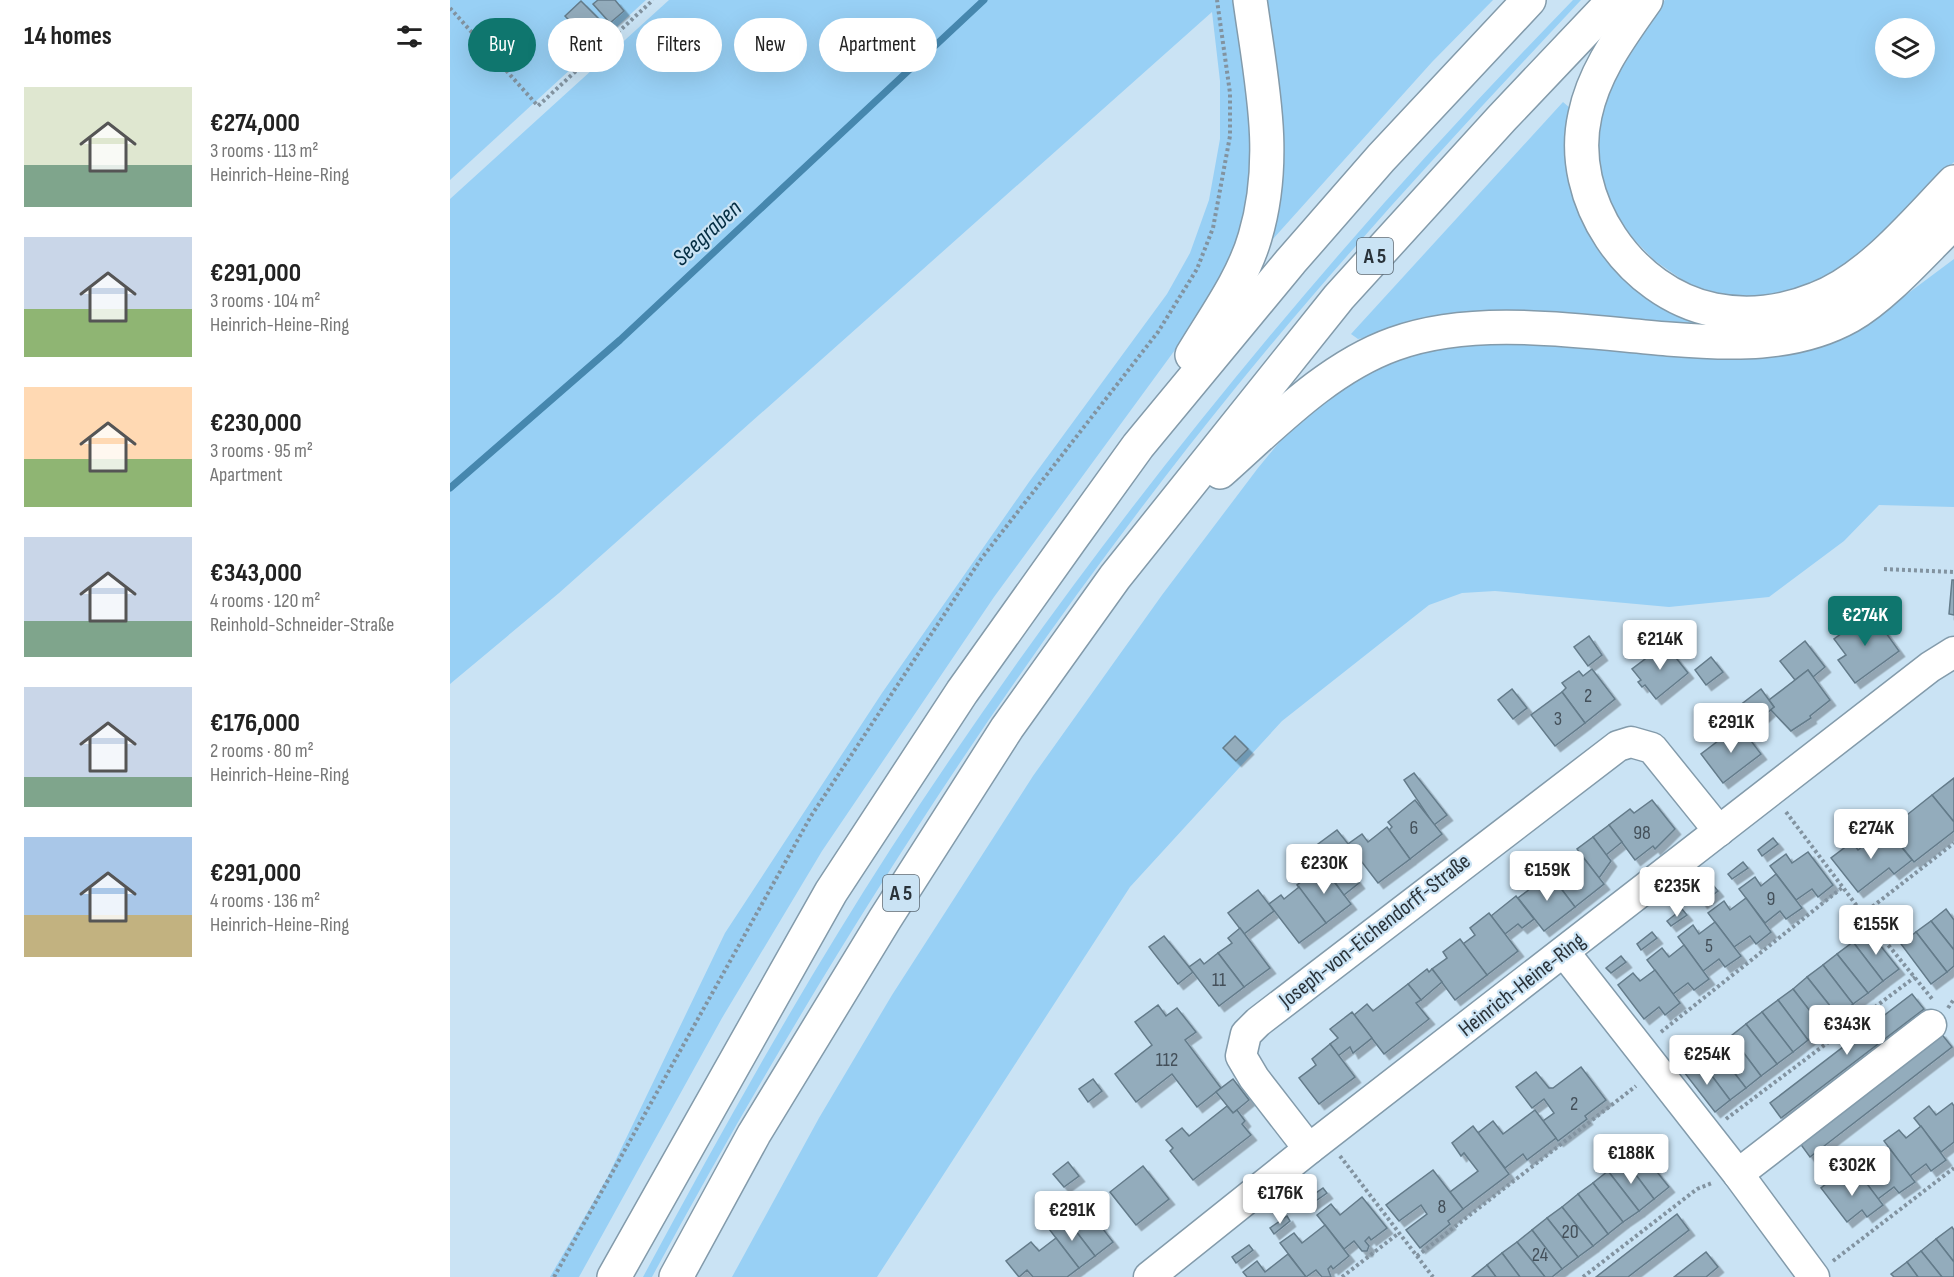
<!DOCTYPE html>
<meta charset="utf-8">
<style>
:root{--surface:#fff;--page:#f6f6f6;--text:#222;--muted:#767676;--accent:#0f766e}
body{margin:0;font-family:"Sofia Sans Condensed",sans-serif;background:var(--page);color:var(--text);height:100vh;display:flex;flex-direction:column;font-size:22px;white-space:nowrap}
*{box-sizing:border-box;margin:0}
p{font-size:20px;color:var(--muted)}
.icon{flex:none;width:33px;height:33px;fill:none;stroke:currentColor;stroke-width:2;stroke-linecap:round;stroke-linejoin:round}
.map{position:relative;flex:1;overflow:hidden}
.details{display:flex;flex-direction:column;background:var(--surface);width:450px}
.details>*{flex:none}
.banner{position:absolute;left:18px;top:18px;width:570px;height:54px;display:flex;gap:12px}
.controls{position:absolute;left:1425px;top:18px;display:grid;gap:12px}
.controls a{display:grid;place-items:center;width:60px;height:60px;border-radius:50%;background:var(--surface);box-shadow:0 6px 24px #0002;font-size:30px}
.price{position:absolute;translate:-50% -51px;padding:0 14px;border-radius:6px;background:#fff;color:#222;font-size:20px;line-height:39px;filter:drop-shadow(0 2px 3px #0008)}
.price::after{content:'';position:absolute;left:50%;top:36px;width:18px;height:14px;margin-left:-9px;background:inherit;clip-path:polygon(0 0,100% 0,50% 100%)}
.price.active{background:var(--accent);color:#fff}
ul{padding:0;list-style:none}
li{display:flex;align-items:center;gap:18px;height:150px;padding:0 24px}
li span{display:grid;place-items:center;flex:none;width:168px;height:120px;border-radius:0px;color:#555}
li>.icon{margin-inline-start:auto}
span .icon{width:72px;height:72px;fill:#fffc;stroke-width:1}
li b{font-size:26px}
h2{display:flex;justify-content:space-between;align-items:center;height:72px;padding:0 24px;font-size:26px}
.pill{padding:0 21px;border-radius:27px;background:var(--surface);box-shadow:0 6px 24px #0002;font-size:21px;line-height:54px}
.pill.active{background:var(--accent);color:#fff}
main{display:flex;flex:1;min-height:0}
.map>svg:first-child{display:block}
.green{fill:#98d0f5;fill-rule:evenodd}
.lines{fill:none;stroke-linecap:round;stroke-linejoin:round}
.stream{stroke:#4687ae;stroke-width:7}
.building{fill:#93acbc;stroke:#647b8a;stroke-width:1.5;filter:url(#shadow)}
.minor-casing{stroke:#839bab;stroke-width:33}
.highway-casing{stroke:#839bab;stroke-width:36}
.path{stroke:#8293a0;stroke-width:4;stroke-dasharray:3 3;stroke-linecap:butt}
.minor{stroke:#fff;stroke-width:30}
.highway{stroke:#fff;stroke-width:33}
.labels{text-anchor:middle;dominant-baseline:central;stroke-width:4.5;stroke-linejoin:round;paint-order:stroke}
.number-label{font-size:20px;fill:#44505a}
.shield{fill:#cae3f4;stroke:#596771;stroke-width:1.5}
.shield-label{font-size:21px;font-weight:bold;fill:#293239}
.street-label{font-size:22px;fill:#293239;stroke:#cae3f4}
.water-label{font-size:24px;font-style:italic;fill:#042d42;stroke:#cae3f4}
</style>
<main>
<section class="details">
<h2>14 homes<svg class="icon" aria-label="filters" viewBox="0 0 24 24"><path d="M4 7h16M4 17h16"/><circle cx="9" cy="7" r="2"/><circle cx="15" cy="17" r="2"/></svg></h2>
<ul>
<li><span style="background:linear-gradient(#dfe7d0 65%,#7fa58c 0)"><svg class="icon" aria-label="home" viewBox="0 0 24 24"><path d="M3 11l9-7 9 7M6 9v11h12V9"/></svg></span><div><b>€274,000</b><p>3 rooms · 113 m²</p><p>Heinrich-Heine-Ring</p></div></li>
<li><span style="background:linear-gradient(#c9d6e8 60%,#8fb573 0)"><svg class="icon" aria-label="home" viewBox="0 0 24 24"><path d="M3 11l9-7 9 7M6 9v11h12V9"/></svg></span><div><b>€291,000</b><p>3 rooms · 104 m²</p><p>Heinrich-Heine-Ring</p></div></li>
<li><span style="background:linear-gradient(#ffd9b3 60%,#8fb573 0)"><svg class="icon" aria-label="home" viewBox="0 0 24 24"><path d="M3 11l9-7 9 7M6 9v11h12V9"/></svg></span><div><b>€230,000</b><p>3 rooms · 95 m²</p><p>Apartment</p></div></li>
<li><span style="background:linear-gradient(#c9d6e8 70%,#7fa58c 0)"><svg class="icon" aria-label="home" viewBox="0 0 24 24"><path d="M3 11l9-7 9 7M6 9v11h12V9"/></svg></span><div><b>€343,000</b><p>4 rooms · 120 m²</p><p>Reinhold-Schneider-Straße</p></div></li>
<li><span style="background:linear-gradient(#c9d6e8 75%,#7fa58c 0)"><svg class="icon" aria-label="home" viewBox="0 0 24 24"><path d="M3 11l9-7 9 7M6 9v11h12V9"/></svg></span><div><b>€176,000</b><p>2 rooms · 80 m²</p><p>Heinrich-Heine-Ring</p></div></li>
<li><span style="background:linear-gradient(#a9c7e8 65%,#c2b280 0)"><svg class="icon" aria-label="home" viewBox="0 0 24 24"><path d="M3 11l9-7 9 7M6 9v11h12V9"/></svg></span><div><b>€291,000</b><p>4 rooms · 136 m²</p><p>Heinrich-Heine-Ring</p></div></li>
</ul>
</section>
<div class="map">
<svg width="1504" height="1277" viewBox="0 0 1504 1277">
<defs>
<filter id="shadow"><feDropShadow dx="5.5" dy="5.5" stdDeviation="0" flood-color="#0004"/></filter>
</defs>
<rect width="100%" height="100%" fill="#cae3f4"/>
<g class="green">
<polygon points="0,0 196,0 0,180"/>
<polygon points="219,0 786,0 806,154 793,236 763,298 544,597 372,851 272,1018 129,1277 100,1277 157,1178 275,933 432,693 579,482 717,294 740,253 759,200 770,139 770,81 762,12 109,593 0,684 0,199"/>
<polygon points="812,0 1043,0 982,62 813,250"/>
<path d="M 1123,0 L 1131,0 C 1013,126 896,252 787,386 C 562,663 371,964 202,1277 L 193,1277 C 271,1132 351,988 440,850 C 638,544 869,261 1123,0 Z"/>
<path d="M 1215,0 L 1504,0 L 1504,162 L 1411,253 L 1379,277 L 1332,294 L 1286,298 L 1241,286 L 1204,260 L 1174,229 L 1158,202 L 1146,154 L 1149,108 L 1193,23 ZM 1436,28 L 1474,28 L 1474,68 L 1436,68 Z"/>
<polygon points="1113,102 1120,108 1156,257 1328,327 991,320 908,339 901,334"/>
<polygon points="1504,259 1504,507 1429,505 1394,541 1319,597 1219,607 1045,591 1012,593 979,605 832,721 680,887 427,1277 282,1277 369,1118 442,995 583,776 712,595 808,468 845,423 874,394 971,348 1433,312"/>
</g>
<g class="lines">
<polyline class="stream" points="0,488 170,340 534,0"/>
</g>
<g class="building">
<polygon points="148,0 165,0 174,11 160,23 143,4"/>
<polygon points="131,1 148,18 131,33 115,16"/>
<polygon points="1502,580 1504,580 1504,615 1499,614"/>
<polygon points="1421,612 1449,651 1405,683 1388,660 1396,655 1384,639"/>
<polygon points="1139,636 1152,655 1138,666 1124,647"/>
<polygon points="1355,641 1375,667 1363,677 1358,670 1345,680 1330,661"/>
<polygon points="1215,644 1238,673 1206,699 1195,685 1192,687 1188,682 1191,680 1182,669"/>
<polygon points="1261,657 1273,672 1256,685 1245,670"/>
<polygon points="1142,669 1165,699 1135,723 1112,692 1116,688 1112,683 1129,671 1133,676"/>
<polygon points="1358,670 1380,700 1360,716 1361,718 1341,731 1320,709 1324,707 1319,700"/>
<polygon points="1062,689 1077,708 1063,719 1048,700"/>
<polygon points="1311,689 1324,707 1295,733 1280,713"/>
<polygon points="1112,692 1135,723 1105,746 1081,715"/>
<polygon points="1289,725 1311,754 1273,783 1251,754"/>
<polygon points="785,736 798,749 786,761 773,748"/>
<polygon points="964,773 997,815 984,825 954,780"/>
<polygon points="1504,778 1504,822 1482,795"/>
<polygon points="1482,795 1504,822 1504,831 1464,862 1438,830"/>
<polygon points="965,800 992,834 960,859 939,830 942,827 938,822"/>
<polygon points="1202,800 1225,829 1205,849 1203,846 1185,860 1159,825 1180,809 1184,813"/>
<polygon points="1159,825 1172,842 1156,855 1143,837"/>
<polygon points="937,827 960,859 928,883 898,844 912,834 918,842"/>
<polygon points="1436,828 1462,860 1444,874 1439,868 1408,892 1381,858 1402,842 1408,850"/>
<polygon points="887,830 903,850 875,871 860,850"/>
<polygon points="1143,837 1161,861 1149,878 1127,849"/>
<polygon points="1323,838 1328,844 1312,856 1308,850"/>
<polygon points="1129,852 1154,884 1125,907 1100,874"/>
<polygon points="1358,852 1383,885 1368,897 1362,889 1346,900 1320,866 1336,854 1342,863"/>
<polygon points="1293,862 1298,868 1282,879 1278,874"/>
<polygon points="872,866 901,904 876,923 847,885"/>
<polygon points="899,870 909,883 894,895 884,881"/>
<polygon points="1100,874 1125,907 1094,931 1068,898"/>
<polygon points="1326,874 1352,908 1336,919 1330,911 1315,923 1289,889 1305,877 1311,886"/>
<polygon points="1263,885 1268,891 1252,903 1248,897"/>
<polygon points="849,887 876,923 849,943 819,904 831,895 834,899"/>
<polygon points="808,890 824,911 794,934 778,913"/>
<polygon points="1066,896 1084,919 1072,928 1068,924 1055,934 1041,916"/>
<polygon points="1296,898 1321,932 1306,944 1300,936 1284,947 1258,913 1274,901 1280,910"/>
<polygon points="1232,909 1237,915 1221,926 1217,921"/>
<polygon points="1496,909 1504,920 1504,950 1481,921"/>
<polygon points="1039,913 1068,951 1037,975 1013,944 1025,935 1020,928"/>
<polygon points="1481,921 1504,950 1504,966 1497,972 1466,932"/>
<polygon points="1265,922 1291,956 1275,967 1269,959 1253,971 1228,937 1243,925 1249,934"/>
<polygon points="790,928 820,968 794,987 768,953 782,943 778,938"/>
<polygon points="1418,930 1449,969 1433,981 1403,942"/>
<polygon points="1202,932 1207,938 1191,950 1187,944"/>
<polygon points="1466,932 1497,972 1481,984 1451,944"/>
<polygon points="714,936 743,972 728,984 699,947"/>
<polygon points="1010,939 1037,975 1005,1000 982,969 997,958 993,952"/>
<polygon points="1403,942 1433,981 1418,993 1387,954"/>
<polygon points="1234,945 1259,979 1244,990 1238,983 1223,994 1197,960 1212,948 1219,957"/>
<polygon points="768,953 794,987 769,1006 739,967 750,959 754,964"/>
<polygon points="1387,954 1418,993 1403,1004 1373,965"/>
<polygon points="1171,956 1176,962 1161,973 1156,968"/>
<polygon points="1373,965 1403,1004 1388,1016 1357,977"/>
<polygon points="977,969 979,972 982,969 992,982 971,1000 958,984"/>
<polygon points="1205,970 1230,1003 1215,1015 1209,1007 1194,1019 1168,985 1183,973 1190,981"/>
<polygon points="1357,977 1388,1016 1373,1028 1343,989"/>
<polygon points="958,984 971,1000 966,1003 979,1019 934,1054 904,1015 917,1004 923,1011"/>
<polygon points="1343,989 1373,1028 1358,1040 1328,1000"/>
<polygon points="1462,994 1474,1009 1331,1118 1320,1103"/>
<polygon points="1328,1000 1358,1040 1343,1052 1312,1012"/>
<polygon points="708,1005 716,1016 727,1008 746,1032 735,1040 771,1088 747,1107 722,1074 686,1102 665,1074 702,1045 685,1022"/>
<polygon points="902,1012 922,1038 903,1053 900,1047 888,1056 880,1044 888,1038 880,1029"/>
<polygon points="1312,1012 1343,1052 1327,1064 1296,1024"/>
<polygon points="1296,1024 1327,1064 1311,1076 1281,1036"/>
<polygon points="1490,1032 1502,1047 1360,1157 1349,1142"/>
<polygon points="1281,1036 1311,1076 1296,1088 1265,1048"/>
<polygon points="880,1044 905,1077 869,1104 849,1078 866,1065 862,1059"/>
<polygon points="1265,1048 1296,1088 1280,1100 1250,1060"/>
<polygon points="1250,1060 1280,1100 1265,1112 1234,1072"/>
<polygon points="1131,1067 1156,1100 1135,1116 1137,1119 1108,1141 1093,1121 1104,1113 1094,1099 1082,1108 1066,1087 1086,1072 1099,1088 1103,1088"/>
<polygon points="643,1079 652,1091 638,1102 629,1089"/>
<polygon points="783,1079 799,1100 783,1113 766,1092"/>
<polygon points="1502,1103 1504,1106 1504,1142 1491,1152 1464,1118 1479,1106 1486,1115"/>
<polygon points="777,1106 783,1113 787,1110 795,1121 792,1124 801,1135 743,1180 720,1151 723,1148 716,1140 732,1128 739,1136"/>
<polygon points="1085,1110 1106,1138 1077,1160 1073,1154 1055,1168 1028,1133 1043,1121 1053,1134"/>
<polygon points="1023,1126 1059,1174 1013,1209 1000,1192 1028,1171 1014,1153 1011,1156 1002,1143"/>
<polygon points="1471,1126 1496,1160 1481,1171 1476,1164 1460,1176 1434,1141 1449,1130 1456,1138"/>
<polygon points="1188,1148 1219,1187 1204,1199 1174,1159"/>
<polygon points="1440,1149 1465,1182 1449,1193 1444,1187 1428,1199 1402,1164 1418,1152 1424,1161"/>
<polygon points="1174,1159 1204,1199 1189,1211 1158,1171"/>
<polygon points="618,1162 629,1176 614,1187 603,1174"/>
<polygon points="693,1166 719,1199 686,1225 660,1192"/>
<polygon points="983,1170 1013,1209 998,1221 1000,1224 970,1248 956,1230 977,1214 971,1205 949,1221 936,1205"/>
<polygon points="1158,1171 1189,1211 1173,1222 1143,1183"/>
<polygon points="1408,1172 1433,1205 1417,1217 1412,1210 1397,1222 1371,1188 1386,1176 1392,1184"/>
<polygon points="1143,1183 1173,1222 1158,1234 1128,1194"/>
<polygon points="873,1188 877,1193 860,1205 856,1200"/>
<polygon points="1128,1194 1158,1234 1143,1246 1112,1207"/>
<polygon points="912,1197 937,1228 921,1240 919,1237 915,1241 919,1246 917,1251 912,1251 904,1241 894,1249 867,1215 881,1204 890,1215"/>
<polygon points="633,1203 663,1242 645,1256 615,1217"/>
<polygon points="1112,1207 1143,1246 1128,1257 1097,1218"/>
<polygon points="1227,1214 1239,1230 1178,1277 1146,1277"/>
<polygon points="837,1216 840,1221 824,1234 820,1228"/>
<polygon points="615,1217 645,1256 629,1268 599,1229"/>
<polygon points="1097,1218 1128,1257 1112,1269 1082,1230"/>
<polygon points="875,1225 899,1256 883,1269 881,1266 878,1269 881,1277 872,1277 866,1270 856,1277 830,1243 844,1233 852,1243"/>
<polygon points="1502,1227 1504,1230 1504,1262 1486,1239"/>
<polygon points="1082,1230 1112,1269 1102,1277 1095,1277 1067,1242"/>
<polygon points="606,1238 629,1268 617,1277 583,1277 577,1270 569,1277 556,1261 581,1242 589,1251"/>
<polygon points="1486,1239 1504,1262 1504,1277 1492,1277 1471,1251"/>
<polygon points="1067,1242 1095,1277 1070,1277 1052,1253"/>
<polygon points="799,1245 803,1250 786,1263 782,1257"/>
<polygon points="1471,1251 1492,1277 1468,1277 1457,1262"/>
<polygon points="1256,1252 1268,1267 1256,1277 1224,1277"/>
<polygon points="1052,1253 1070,1277 1046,1277 1037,1265"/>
<polygon points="838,1254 856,1277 797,1277 793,1272 807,1261 815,1272"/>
<polygon points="1457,1262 1468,1277 1444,1277 1441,1274"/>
<polygon points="1037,1265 1046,1277 1022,1277"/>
</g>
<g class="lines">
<defs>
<g id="minor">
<polyline points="1114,952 1288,1174 1364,1277"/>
<polyline points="859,1149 804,1078 791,1056 796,1034 808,1022 1168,746 1181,742 1202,748 1269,831"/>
<polyline points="1288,1174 1481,1025"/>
<polyline points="699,1277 859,1149 1480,667 1504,652"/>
</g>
<g id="highway">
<path d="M 1196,0 C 1171,36 1144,71 1135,115 C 1116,199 1180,293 1264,310 C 1299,317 1334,312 1366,299 C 1419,279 1465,222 1504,182"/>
<path d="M 742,355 C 764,318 793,279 805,237 C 829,157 811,80 800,0"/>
<path d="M 770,472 C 823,425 877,368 944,344 C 1026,314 1132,332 1218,339 C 1279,344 1345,347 1400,316 C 1435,296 1474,251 1504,222"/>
<polyline points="164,1277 381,892 512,692 621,539 688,446 841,261 931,158 1079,0"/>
<polyline points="226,1277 304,1134 435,919 557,728 665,577 889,297 1052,118 1164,0"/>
</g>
</defs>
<use href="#minor" class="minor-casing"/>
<use href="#highway" class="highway-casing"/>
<g class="path">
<polyline points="0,8 88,106 203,0"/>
<polyline points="1434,569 1504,572"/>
<polyline points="1336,812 1413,914 1483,1000"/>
<polyline points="1413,914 1504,843"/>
<polyline points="1498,1008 1504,999"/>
<polyline points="1211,1032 1393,887"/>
<polyline points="1276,1119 1465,977"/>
<polyline points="890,1156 983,1277"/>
<polyline points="967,1256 1186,1086"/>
<polyline points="1383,1261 1504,1168"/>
<polyline points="104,1277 361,816 531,559 708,332 747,269 763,228 780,136 780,93 767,0"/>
<polyline points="892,1277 949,1233"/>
<polyline points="1133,1277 1247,1189 1262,1183"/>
</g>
<use href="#minor" class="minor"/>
<use href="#highway" class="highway"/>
</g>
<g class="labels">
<g class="number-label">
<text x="1138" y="696">2</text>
<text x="1108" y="719">3</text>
<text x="964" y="828">6</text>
<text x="1192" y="833">98</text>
<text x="1321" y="899">9</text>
<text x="1259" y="946">5</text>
<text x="769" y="980">11</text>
<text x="717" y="1060">112</text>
<text x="1124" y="1104">2</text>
<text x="992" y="1207">8</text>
<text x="1120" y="1232">20</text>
<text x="1090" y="1255">24</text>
</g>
<g class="shield">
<rect x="907" y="238" width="36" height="36" rx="4.5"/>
<rect x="433" y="875" width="36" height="36" rx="4.5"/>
</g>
<g class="shield-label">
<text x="925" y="256">A 5</text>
<text x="451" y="893">A 5</text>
</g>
<g class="street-label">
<text transform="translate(925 931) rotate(-38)">Joseph-von-Eichendorff-Straße</text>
<text transform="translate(1072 985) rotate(-38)">Heinrich-Heine-Ring</text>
</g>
<g class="water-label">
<text transform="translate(257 233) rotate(-43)">Seegraben</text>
</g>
</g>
</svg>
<div class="controls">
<a><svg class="icon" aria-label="layers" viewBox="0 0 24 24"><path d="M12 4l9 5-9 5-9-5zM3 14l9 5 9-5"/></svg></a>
</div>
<b class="price active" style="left:1415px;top:647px">€274K</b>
<b class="price" style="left:1210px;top:671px">€214K</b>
<b class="price" style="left:1281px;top:754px">€291K</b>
<b class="price" style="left:1421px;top:860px">€274K</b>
<b class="price" style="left:874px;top:895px">€230K</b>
<b class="price" style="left:1097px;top:902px">€159K</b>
<b class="price" style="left:1227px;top:918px">€235K</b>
<b class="price" style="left:1426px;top:956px">€155K</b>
<b class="price" style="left:1397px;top:1056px">€343K</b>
<b class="price" style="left:1257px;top:1086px">€254K</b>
<b class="price" style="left:1181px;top:1185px">€188K</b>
<b class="price" style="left:1402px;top:1197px">€302K</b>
<b class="price" style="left:830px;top:1225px">€176K</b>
<b class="price" style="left:622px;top:1242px">€291K</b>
<div class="banner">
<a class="pill active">Buy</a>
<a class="pill">Rent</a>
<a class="pill">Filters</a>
<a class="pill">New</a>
<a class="pill">Apartment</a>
</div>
</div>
</main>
